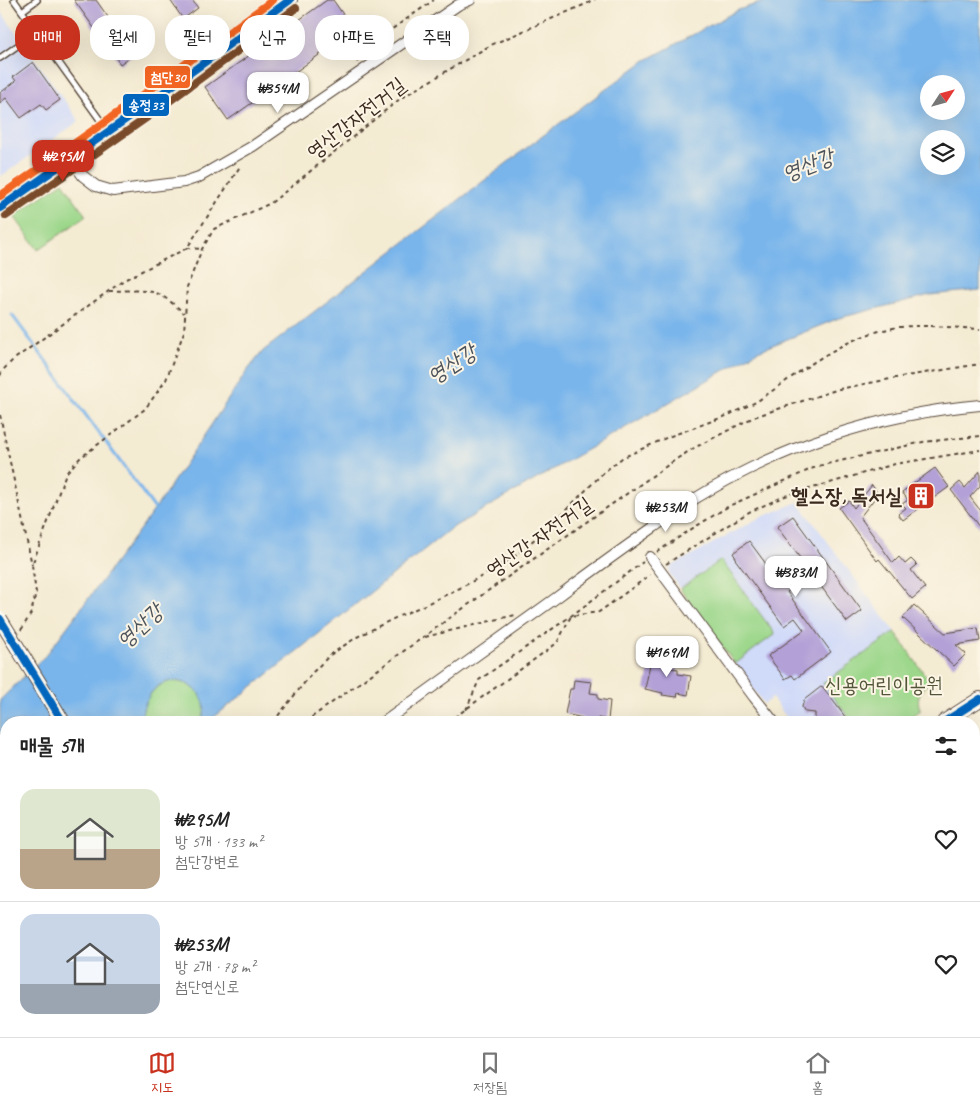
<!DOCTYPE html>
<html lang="ko">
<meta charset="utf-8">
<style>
:root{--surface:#fff;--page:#f6f6f6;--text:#222;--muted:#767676;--line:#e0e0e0;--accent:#c8321e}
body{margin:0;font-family:Caveat,"Poor Story",sans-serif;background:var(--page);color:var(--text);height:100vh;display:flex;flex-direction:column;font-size:19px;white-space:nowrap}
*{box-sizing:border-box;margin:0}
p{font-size:16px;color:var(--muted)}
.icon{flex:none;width:28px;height:28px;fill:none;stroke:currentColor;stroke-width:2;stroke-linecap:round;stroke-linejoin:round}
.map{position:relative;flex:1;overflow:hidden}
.side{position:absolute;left:0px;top:716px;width:980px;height:321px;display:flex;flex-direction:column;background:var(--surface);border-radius:20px 20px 0 0;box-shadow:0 5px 20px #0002}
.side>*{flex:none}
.guide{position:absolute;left:15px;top:15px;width:500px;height:45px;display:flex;gap:10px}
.needle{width:32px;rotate:54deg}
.tools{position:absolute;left:920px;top:75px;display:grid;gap:10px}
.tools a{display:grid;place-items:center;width:45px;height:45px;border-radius:50%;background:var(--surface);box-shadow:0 5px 20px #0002;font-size:25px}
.price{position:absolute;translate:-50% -42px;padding:0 11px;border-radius:10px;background:#fff;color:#222;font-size:16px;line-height:32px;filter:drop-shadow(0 1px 2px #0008)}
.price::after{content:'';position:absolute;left:50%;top:30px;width:15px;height:11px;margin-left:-8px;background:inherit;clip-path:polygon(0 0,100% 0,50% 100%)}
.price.active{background:var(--accent);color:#fff}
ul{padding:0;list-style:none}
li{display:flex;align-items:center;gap:15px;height:125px;padding:0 20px}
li+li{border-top:1px solid var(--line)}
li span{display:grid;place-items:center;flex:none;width:140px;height:100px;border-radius:15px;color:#555}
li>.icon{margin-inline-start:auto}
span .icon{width:60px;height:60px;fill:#fffc;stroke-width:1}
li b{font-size:21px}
h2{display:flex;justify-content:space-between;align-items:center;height:60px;padding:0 20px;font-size:21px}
.pill{padding:0 18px;border-radius:20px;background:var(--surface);box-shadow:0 5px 20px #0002;font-size:18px;line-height:45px}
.pill.active{background:var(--accent);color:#fff}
.tabs{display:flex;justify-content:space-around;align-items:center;height:70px;border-top:1px solid var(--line);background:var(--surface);font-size:14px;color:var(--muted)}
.tabs a{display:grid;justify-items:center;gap:2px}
.tabs .active{color:var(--accent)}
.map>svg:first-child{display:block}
.built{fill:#d0daf9}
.green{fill:#9cd78b;stroke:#6c8054}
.forest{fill:#7db877;stroke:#5c714a}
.water{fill:#79b5eb;stroke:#5a7084;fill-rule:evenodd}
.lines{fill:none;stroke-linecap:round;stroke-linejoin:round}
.stream{stroke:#79b5eb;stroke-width:3}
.building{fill:#b2a0d7}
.lane-casing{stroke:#574739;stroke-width:8}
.street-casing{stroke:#574739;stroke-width:12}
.secondary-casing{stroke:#574739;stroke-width:16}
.path{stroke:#574739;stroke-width:2;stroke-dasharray:4 4;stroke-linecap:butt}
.lane{stroke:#fff;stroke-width:5}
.street{stroke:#fff;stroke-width:10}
.secondary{stroke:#fff;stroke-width:14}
.secondary-bridge-casing{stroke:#574739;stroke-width:16;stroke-linecap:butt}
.secondary-bridge{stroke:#fff;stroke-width:14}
.bus-1-casing{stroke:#fcf5e5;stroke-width:11}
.bus-2-casing{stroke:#fcf5e5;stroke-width:11}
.bus-3-casing{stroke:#fcf5e5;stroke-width:11}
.bus-1{stroke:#0065bd;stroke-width:8}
.bus-2{stroke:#7a4b2a;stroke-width:8}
.bus-3{stroke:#f26522;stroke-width:8}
.labels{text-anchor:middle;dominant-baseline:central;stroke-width:4;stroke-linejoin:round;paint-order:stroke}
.street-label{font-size:21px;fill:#3b2a1e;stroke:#fcf5e5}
.poi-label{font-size:21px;font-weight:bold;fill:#3b2a1e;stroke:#fcf5e5;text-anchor:end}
.park-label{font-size:21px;fill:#535539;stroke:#fcf5e5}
.water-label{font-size:22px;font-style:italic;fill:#4e545c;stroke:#fcf5e5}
.line-badge{stroke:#fcf5e5;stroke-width:2}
.badge-label{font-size:14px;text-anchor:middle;font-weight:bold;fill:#fff}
</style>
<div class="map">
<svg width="980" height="1037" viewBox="0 0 980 1037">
<rect width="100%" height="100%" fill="#fcf5e5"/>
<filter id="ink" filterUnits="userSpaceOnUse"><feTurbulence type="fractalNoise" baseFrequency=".02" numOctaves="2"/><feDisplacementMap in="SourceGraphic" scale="10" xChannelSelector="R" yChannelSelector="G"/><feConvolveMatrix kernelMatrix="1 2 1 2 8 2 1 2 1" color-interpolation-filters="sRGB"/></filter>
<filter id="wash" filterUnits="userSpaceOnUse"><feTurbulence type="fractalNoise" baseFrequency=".0096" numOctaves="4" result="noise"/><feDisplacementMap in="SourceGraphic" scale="20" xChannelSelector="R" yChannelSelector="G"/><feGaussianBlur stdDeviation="1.12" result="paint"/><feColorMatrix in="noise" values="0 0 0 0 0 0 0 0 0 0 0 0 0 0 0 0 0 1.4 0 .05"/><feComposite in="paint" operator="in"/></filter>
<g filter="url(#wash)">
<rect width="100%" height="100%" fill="#f4ebd3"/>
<g class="built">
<polygon points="0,10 79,121 0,177"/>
<polygon points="798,502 895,632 824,683 852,722 790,722 772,698 764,704 669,573 670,567 755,520"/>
<polygon points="41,1031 182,1031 186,1037 34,1037"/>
</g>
<g class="green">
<polygon points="63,182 86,216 38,250 14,216"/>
<polygon points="721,560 775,634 735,664 680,589"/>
<path d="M 895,632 L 930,682 C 920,689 915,700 921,710 L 903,722 L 852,722 L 823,683 Z"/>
<path d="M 171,681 C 194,681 213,700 201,722 L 142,722 C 141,702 152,686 171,681 Z"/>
<polygon points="974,1021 980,1030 980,1037 919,1037 927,1031 974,1031"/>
</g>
<polygon class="forest" points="182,1031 226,1031 230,1037 186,1037"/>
<path class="water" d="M 769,0 L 980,0 L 980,290 L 930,295 L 839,318 L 758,351 L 450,529 L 208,722 L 201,722 C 217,692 173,665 151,693 C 145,702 141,711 142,722 L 6,722 L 6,912 L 0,922 L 0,700 L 47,654 L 155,509 L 247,371 L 263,351 L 533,143 L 643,62 L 738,10 ZM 929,84 L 956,84 L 956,111 L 929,111 ZM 929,139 L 956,139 L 956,166 L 929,166 Z"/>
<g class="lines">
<polyline class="stream" points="12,315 155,509"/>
</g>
<g id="blocks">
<g class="building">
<polygon points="74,0 96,0 134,54 120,64"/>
<polygon points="170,0 192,0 198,8 183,19"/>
<polygon points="327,0 333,0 354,30 228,120 205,87"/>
<polygon points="33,62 60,100 46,110 41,104 21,118 6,98 0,103 0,93 16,81 13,77"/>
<polygon points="935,468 949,487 903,520 898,514 906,508 902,504 908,500 902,492"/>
<polygon points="980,471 980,486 970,497 980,510 980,528 951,490 960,482 965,488"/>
<polygon points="872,485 878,494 860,517 893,563 899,557 905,564 911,559 917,565 911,570 925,588 912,599 879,559 877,561 839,508 849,501 854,508"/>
<polygon points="793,516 862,611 847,622 812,574 787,592 831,652 795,679 792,675 785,679 768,656 804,630 795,618 784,626 735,559 736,558 733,553 749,541 778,580 803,562 777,527"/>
<polygon points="914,605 945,633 978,628 980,641 956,645 966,654 954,666 903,618"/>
<polygon points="654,655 672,657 670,668 678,669 678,674 691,676 688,695 678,693 677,697 662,695 663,693 645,689 650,664 653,664"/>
<polygon points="574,680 592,682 590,693 598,694 598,699 610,701 608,720 598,718 597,722 582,720 583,718 565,714 570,689 573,689"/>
<polygon points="822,686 849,722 818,722 815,720 815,713 805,712 802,707 804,700"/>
</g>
</g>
</g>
<g filter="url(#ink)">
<use href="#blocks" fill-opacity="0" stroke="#574739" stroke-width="1"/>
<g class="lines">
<defs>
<g id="lane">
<polyline points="14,0 108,131"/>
<polyline points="22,11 37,0"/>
<polyline points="0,58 37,32"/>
</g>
<g id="street">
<polyline points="71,159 83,176 96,186 113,191 184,182 199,177 253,146 458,5 470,0"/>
<polyline points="650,557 754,697 774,722"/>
<path d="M 384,722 C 441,681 499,639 556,598 C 588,574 621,550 654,527 C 666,518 679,509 691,501 C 778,447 878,414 980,405"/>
<polyline points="974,995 980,1004"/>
<polyline points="0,1004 6,999"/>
</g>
<g id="secondary">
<path d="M 0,208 C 98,141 195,71 290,0"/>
<polyline points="944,722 980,699"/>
<polyline points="255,1031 260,1037"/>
<polyline points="504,1037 512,1031"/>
</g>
</defs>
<use href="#lane" class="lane-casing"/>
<use href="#street" class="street-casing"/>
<use href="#secondary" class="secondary-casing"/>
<g class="path">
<polyline points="358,62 353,56 434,0"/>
<polyline points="187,248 202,249"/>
<path d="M 109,291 C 120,291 145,289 156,293 C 166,297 176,306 184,313"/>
<polyline points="0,376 2,371 13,360 124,280 187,248 241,165"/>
<polyline points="0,415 32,565"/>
<polyline points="657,552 690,530 729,506 818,466 923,442 980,436"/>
<polyline points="666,564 749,512 785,496 895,464 980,450"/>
<polyline points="21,630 23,627 31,613 36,593 32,565 66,473 80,458 145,409 166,380 184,332 187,287 202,249 214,229 271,203 401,98 491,45 595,0"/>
<polyline points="425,637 515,615"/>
<polyline points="466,710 479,680 571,616 643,562"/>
<path d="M 273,722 L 313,672 L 330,655 L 357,637 L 397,617 L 420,607 L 460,588 L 486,574 L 514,557 L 552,524 L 604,472 L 622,458 L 668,437 L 726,416 L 756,402 C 801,372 844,334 900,327 C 926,324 954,328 980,329"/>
<polyline points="305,722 472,602 678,458 694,448 754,417 839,389 906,376 980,364"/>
<polyline points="448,722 557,643 571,616 599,612 650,575"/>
<polyline points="0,977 6,970"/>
<path d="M 944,1037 C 954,1031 964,1030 974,1037"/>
</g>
<use href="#lane" class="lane"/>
<use href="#street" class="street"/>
<use href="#secondary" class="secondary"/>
<defs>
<polyline id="secondary-bridge" points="0,619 63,722"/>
</defs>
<use href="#secondary-bridge" class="secondary-bridge-casing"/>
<use href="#secondary-bridge" class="secondary-bridge"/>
<defs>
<g id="bus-1">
<polyline points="0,208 146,105 290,0"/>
<polyline points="0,619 63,722"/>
<polyline points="944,722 980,699"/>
</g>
<polyline id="bus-2" points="6,216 152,114 296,8"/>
<polyline id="bus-3" points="0,196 140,97 273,0"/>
</defs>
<use href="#bus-1" class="bus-1-casing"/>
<use href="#bus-2" class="bus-2-casing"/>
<use href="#bus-3" class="bus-3-casing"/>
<use href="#bus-1" class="bus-1"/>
<use href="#bus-2" class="bus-2"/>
<use href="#bus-3" class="bus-3"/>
</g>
</g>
<defs>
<symbol id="building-square" viewBox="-11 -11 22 22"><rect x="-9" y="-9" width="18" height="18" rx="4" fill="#c8321e" stroke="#fcf5e5"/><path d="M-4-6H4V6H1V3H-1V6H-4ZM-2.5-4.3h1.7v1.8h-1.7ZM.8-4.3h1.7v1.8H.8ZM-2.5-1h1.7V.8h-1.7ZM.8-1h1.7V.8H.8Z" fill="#fff"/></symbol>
</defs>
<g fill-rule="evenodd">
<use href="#building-square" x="905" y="480" width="32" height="32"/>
</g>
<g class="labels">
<g class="street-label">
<text transform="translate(356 118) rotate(-38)">영산강자전거길</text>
<text transform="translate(539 537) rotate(-35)">영산강 자전거길</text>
</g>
<g class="poi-label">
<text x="902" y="496">헬스장, 독서실</text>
</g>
<g class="park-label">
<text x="884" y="685">신용어린이공원</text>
</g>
<g class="water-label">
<text transform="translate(808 165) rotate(-21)">영산강</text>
<text transform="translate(452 364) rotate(-33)">영산강</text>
<text transform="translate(140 626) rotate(-43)">영산강</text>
</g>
</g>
<g class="line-badge">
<rect x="144" y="65" width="47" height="24" rx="5" fill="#f26522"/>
<rect x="122" y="93" width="48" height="24" rx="5" fill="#0065bd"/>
</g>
<g class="badge-label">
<text x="168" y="82">첨단30</text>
<text x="146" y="110">송정33</text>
</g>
</svg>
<div class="tools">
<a><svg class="needle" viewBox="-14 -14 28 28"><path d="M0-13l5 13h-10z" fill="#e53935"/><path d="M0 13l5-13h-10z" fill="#767676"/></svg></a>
<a><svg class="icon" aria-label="layers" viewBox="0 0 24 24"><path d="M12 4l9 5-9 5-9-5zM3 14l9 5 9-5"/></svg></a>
</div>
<b class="price" style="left:278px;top:114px">₩354M</b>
<b class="price active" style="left:63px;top:182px">₩295M</b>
<b class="price" style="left:666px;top:533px">₩253M</b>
<b class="price" style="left:796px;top:598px">₩383M</b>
<b class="price" style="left:667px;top:678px">₩169M</b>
<div class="guide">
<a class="pill active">매매</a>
<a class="pill">월세</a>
<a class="pill">필터</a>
<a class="pill">신규</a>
<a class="pill">아파트</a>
<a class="pill">주택</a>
</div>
<section class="side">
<h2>매물 5개<svg class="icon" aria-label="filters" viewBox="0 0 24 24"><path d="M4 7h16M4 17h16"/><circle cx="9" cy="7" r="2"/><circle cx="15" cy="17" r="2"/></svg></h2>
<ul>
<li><span style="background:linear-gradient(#dfe7d0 60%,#b9a48a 0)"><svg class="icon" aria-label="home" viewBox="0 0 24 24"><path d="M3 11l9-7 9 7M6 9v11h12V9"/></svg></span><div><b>₩295M</b><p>방 5개 · 133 m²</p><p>첨단강변로</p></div><svg class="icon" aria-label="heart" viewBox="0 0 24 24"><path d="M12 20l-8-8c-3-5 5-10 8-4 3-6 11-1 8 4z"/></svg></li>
<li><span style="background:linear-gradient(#c9d6e8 70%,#9aa5b1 0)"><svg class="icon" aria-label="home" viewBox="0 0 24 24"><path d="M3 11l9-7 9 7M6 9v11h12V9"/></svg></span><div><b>₩253M</b><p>방 2개 · 78 m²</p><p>첨단연신로</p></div><svg class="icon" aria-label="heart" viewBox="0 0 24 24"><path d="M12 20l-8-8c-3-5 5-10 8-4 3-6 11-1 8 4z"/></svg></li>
</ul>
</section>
</div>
<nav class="tabs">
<a class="active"><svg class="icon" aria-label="map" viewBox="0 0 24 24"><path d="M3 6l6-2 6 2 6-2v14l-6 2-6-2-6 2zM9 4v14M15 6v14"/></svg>지도</a>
<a><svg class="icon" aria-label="saved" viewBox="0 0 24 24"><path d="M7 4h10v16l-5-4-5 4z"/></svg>저장됨</a>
<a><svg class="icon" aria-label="home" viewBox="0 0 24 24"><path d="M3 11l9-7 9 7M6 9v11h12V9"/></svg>홈</a>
</nav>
